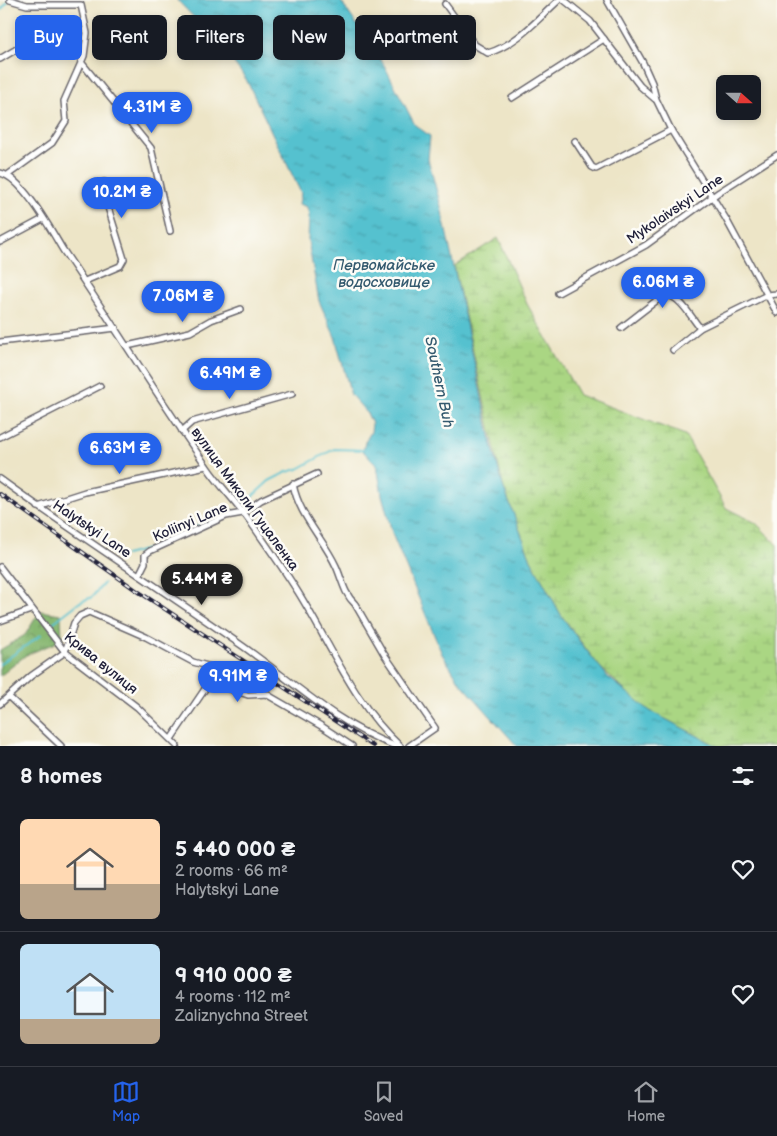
<!DOCTYPE html>
<meta charset="utf-8">
<style>
:root{--surface:#171b24;--page:#242831;--text:#f1f3f6;--muted:#9ea1a6;--line:#363941;--accent:#2563eb}
body{margin:0;font-family:"Balsamiq Sans",sans-serif;background:var(--page);color:var(--text);height:100vh;display:flex;flex-direction:column;font-size:19px;white-space:nowrap}
*{box-sizing:border-box;margin:0}
p{font-size:16px;color:var(--muted)}
.icon{flex:none;width:28px;height:28px;fill:none;stroke:currentColor;stroke-width:2;stroke-linecap:round;stroke-linejoin:round}
.map{position:relative;height:746px;overflow:hidden}
.drawer{display:flex;flex-direction:column;background:var(--surface);flex:1}
.drawer>*{flex:none}
.top-card{position:absolute;left:15px;top:15px;width:500px;height:45px;display:flex;gap:10px}
.needle{width:32px;rotate:111deg}
.buttons{position:absolute;left:716px;top:75px;display:grid;gap:10px}
.buttons a{display:grid;place-items:center;width:45px;height:45px;border-radius:8px;background:var(--surface);box-shadow:0 2px 8px #0003;font-size:25px}
.price{position:absolute;translate:-50% -42px;padding:0 11px;border-radius:18px;background:var(--accent);color:#fff;font-size:16px;line-height:32px;filter:drop-shadow(0 1px 2px #0008)}
.price::after{content:'';position:absolute;left:50%;top:30px;width:15px;height:11px;margin-left:-8px;background:inherit;clip-path:polygon(0 0,100% 0,50% 100%)}
.price.active{background:#222;color:#fff}
ul{padding:0;list-style:none}
li{display:flex;align-items:center;gap:15px;height:125px;padding:0 20px}
li+li{border-top:1px solid var(--line)}
li span{display:grid;place-items:center;flex:none;width:140px;height:100px;border-radius:8px;color:#555}
li>.icon{margin-inline-start:auto}
span .icon{width:60px;height:60px;fill:#fffc;stroke-width:1}
li b{font-size:21px}
h2{display:flex;justify-content:space-between;align-items:center;height:60px;padding:0 20px;font-size:21px}
.pill{padding:0 18px;border-radius:8px;background:var(--surface);box-shadow:0 2px 8px #0003;font-size:18px;line-height:45px}
.pill.active{background:var(--accent);color:#fff}
.dock{display:flex;justify-content:space-around;align-items:center;height:70px;border-top:1px solid var(--line);background:var(--surface);font-size:14px;color:var(--muted)}
.dock a{display:grid;justify-items:center;gap:2px}
.dock .active{color:var(--accent)}
.map>svg:first-child{display:block}
.forest{fill:url(#forest-crowns);stroke:#546c56}
.wetland{fill:url(#wetland-marsh);stroke:#667c5f}
.water{fill:url(#water-ripples);stroke:#3c7285}
.lines{fill:none;stroke-linecap:round;stroke-linejoin:round}
.stream{stroke:#55c1cf;stroke-width:2}
.minor-casing{stroke:#69666c;stroke-width:8}
.minor{stroke:#fff;stroke-width:5}
.rail-casing{stroke:#22223b;stroke-width:4}
.rail{stroke:#fdfcf7;stroke-width:2;stroke-dasharray:5.5;stroke-linecap:butt}
.labels{text-anchor:middle;dominant-baseline:central;stroke-width:5;stroke-linejoin:round;paint-order:stroke}
.street-label{font-size:14px;fill:#22223b;stroke:#fdfcf7}
.water-label{font-size:15px;font-style:italic;fill:#345a6f;stroke:#fdfcf7}
</style>
<div class="map">
<svg width="777" height="746" viewBox="0 0 777 746">
<defs>
<pattern id="forest-crowns" width="20" height="18" patternUnits="userSpaceOnUse" patternTransform="scale(1.25)"><rect width="20" height="18" fill="#87b771"/><path d="M2 6a3 3 0 1 1 6 0M12 15a3 3 0 1 1 6 0" fill="none" stroke="#6e945e"/></pattern>
<pattern id="wetland-marsh" width="20" height="14" patternUnits="userSpaceOnUse" patternTransform="scale(1.25)"><rect width="20" height="14" fill="#aad683"/><path d="M1 5h8M5 5V1M11 12h8M15 12V8" fill="none" stroke="#92b772"/></pattern>
<pattern id="water-ripples" width="26" height="14" patternUnits="userSpaceOnUse" patternTransform="scale(1.25)"><rect width="26" height="14" fill="#55c1cf"/><path d="M2 4q2-2 4 0t4 0M15 11q2-2 4 0t4 0" fill="none" stroke="#469ca9"/></pattern>
</defs>
<rect width="100%" height="100%" fill="#fdfcf7"/>
<filter id="ink" filterUnits="userSpaceOnUse"><feTurbulence type="fractalNoise" baseFrequency=".02" numOctaves="2"/><feDisplacementMap in="SourceGraphic" scale="10" xChannelSelector="R" yChannelSelector="G"/><feConvolveMatrix kernelMatrix="1 2 1 2 8 2 1 2 1" color-interpolation-filters="sRGB"/></filter>
<filter id="wash" filterUnits="userSpaceOnUse"><feTurbulence type="fractalNoise" baseFrequency=".0096" numOctaves="4" result="noise"/><feDisplacementMap in="SourceGraphic" scale="20" xChannelSelector="R" yChannelSelector="G"/><feGaussianBlur stdDeviation="1.12" result="paint"/><feColorMatrix in="noise" values="0 0 0 0 0 0 0 0 0 0 0 0 0 0 0 0 0 1.4 0 .05"/><feComposite in="paint" operator="in"/></filter>
<g filter="url(#wash)">
<rect width="100%" height="100%" fill="#ede5c7"/>
<polygon class="forest" points="40,611 61,614 62,640 26,655 0,676 0,650 25,635"/>
<polygon class="wetland" points="498,238 527,304 579,395 685,435 726,508 756,523 777,545 777,746 717,746 650,711 637,702 598,665 561,615 531,560 503,486 454,266"/>
<polygon class="water" points="177,0 340,0 384,65 415,125 430,136 428,159 441,207 492,445 503,486 531,560 561,615 580,642 608,677 650,711 717,746 517,746 460,682 442,654 393,536 382,495 377,466 363,451 365,442 371,432 372,424 367,413 351,395 335,337 319,301 308,241 309,215 307,207 299,204 301,193 246,79 219,43"/>
<g class="lines">
<g class="stream">
<polyline points="0,11 8,2"/>
<polyline points="242,506 269,481 287,472 298,469 334,449 365,450"/>
<polyline points="167,540 233,510"/>
<polyline points="125,555 149,549"/>
<polyline points="50,625 80,602 92,597 104,583"/>
<polyline points="0,664 41,635"/>
</g>
</g>
</g>
<g filter="url(#ink)">
<g class="lines">
<defs>
<g id="minor">
<polyline points="564,0 590,21 640,86 655,99"/>
<polyline points="607,0 643,63 652,83 656,99 671,130 726,219 777,313"/>
<path d="M 445,4 L 475,45 L 488,53 C 516,45 538,19 559,0"/>
<polyline points="0,59 35,38"/>
<polyline points="81,62 151,148 170,231"/>
<polyline points="512,98 604,39"/>
<polyline points="575,141 592,167 596,169 671,130"/>
<path d="M 0,173 C 22,177 51,230 63,250 C 112,322 157,396 207,467 C 220,486 236,502 249,520 C 266,544 283,568 298,592 C 331,645 353,703 400,746"/>
<polyline points="9,174 52,143 66,121 64,101 84,56 87,33 81,5 27,5 10,0"/>
<polyline points="0,242 43,219"/>
<polyline points="85,281 120,266 124,259 107,204 104,182"/>
<polyline points="558,293 646,245 719,192 777,155"/>
<path d="M 621,328 L 665,294 C 680,296 691,317 700,328"/>
<polyline points="0,342 116,328"/>
<polyline points="127,346 190,332 211,320 241,309"/>
<polyline points="673,350 700,328 767,295 777,294"/>
<polyline points="182,431 192,422 292,394"/>
<polyline points="0,437 100,386"/>
<path d="M 0,479 C 80,537 163,590 244,647 C 293,682 338,725 395,746"/>
<path d="M 293,484 C 299,516 323,538 336,566 C 342,579 344,594 355,604 L 384,654 L 435,728 L 409,746"/>
<polyline points="38,507 85,492 206,466"/>
<polyline points="0,567 65,652 137,707 177,746"/>
<polyline points="139,575 145,563 145,555 150,551 226,516 243,513 261,500 317,474"/>
<polyline points="0,621 31,610"/>
<polyline points="208,685 216,684 248,695 268,694"/>
<polyline points="9,697 61,746"/>
<polyline points="0,704 31,676 65,652 74,623 80,616 89,612 146,637 193,662 226,671 323,727 352,746"/>
<polyline points="171,739 207,686 226,671"/>
</g>
</defs>
<use href="#minor" class="minor-casing"/>
<use href="#minor" class="minor"/>
<defs>
<polyline id="rail" points="0,494 136,590 373,746"/>
</defs>
<use href="#rail" class="rail-casing"/>
<use href="#rail" class="rail"/>
</g>
</g>
<g class="labels">
<g class="street-label">
<text transform="translate(675 209) rotate(-34)">Mykolaivskyi Lane</text>
<text transform="translate(245 499) rotate(54)">вулиця Миколи Гуцаленка</text>
<text transform="translate(190 522) rotate(-23)">Koliinyi Lane</text>
<text transform="translate(92 529) rotate(34)">Halytskyi Lane</text>
<text transform="translate(101 663) rotate(39)">Крива вулиця</text>
</g>
<g class="water-label">
<text x="384" y="265">Первомайське<tspan x="384" dy="17">водосховище</tspan></text>
<text transform="translate(439 382) rotate(78)">Southern Buh</text>
</g>
</g>
</svg>
<div class="buttons">
<a><svg class="needle" viewBox="-14 -14 28 28"><path d="M0-13l5 13h-10z" fill="#e53935"/><path d="M0 13l5-13h-10z" fill="#9ea1a6"/></svg></a>
</div>
<b class="price" style="left:152px;top:134px">4.31M ₴</b>
<b class="price" style="left:122px;top:219px">10.2M ₴</b>
<b class="price" style="left:663px;top:309px">6.06M ₴</b>
<b class="price" style="left:183px;top:323px">7.06M ₴</b>
<b class="price" style="left:230px;top:400px">6.49M ₴</b>
<b class="price" style="left:120px;top:475px">6.63M ₴</b>
<b class="price active" style="left:202px;top:606px">5.44M ₴</b>
<b class="price" style="left:238px;top:703px">9.91M ₴</b>
<div class="top-card">
<a class="pill active">Buy</a>
<a class="pill">Rent</a>
<a class="pill">Filters</a>
<a class="pill">New</a>
<a class="pill">Apartment</a>
</div>
</div>
<section class="drawer">
<h2>8 homes<svg class="icon" aria-label="filters" viewBox="0 0 24 24"><path d="M4 7h16M4 17h16"/><circle cx="9" cy="7" r="2"/><circle cx="15" cy="17" r="2"/></svg></h2>
<ul>
<li><span style="background:linear-gradient(#ffd9b3 65%,#b9a48a 0)"><svg class="icon" aria-label="home" viewBox="0 0 24 24"><path d="M3 11l9-7 9 7M6 9v11h12V9"/></svg></span><div><b>5 440 000 ₴</b><p>2 rooms · 66 m²</p><p>Halytskyi Lane</p></div><svg class="icon" aria-label="heart" viewBox="0 0 24 24"><path d="M12 20l-8-8c-3-5 5-10 8-4 3-6 11-1 8 4z"/></svg></li>
<li><span style="background:linear-gradient(#bfe0f5 75%,#b9a48a 0)"><svg class="icon" aria-label="home" viewBox="0 0 24 24"><path d="M3 11l9-7 9 7M6 9v11h12V9"/></svg></span><div><b>9 910 000 ₴</b><p>4 rooms · 112 m²</p><p>Zaliznychna Street</p></div><svg class="icon" aria-label="heart" viewBox="0 0 24 24"><path d="M12 20l-8-8c-3-5 5-10 8-4 3-6 11-1 8 4z"/></svg></li>
</ul>
</section>
<nav class="dock">
<a class="active"><svg class="icon" aria-label="map" viewBox="0 0 24 24"><path d="M3 6l6-2 6 2 6-2v14l-6 2-6-2-6 2zM9 4v14M15 6v14"/></svg>Map</a>
<a><svg class="icon" aria-label="saved" viewBox="0 0 24 24"><path d="M7 4h10v16l-5-4-5 4z"/></svg>Saved</a>
<a><svg class="icon" aria-label="home" viewBox="0 0 24 24"><path d="M3 11l9-7 9 7M6 9v11h12V9"/></svg>Home</a>
</nav>
